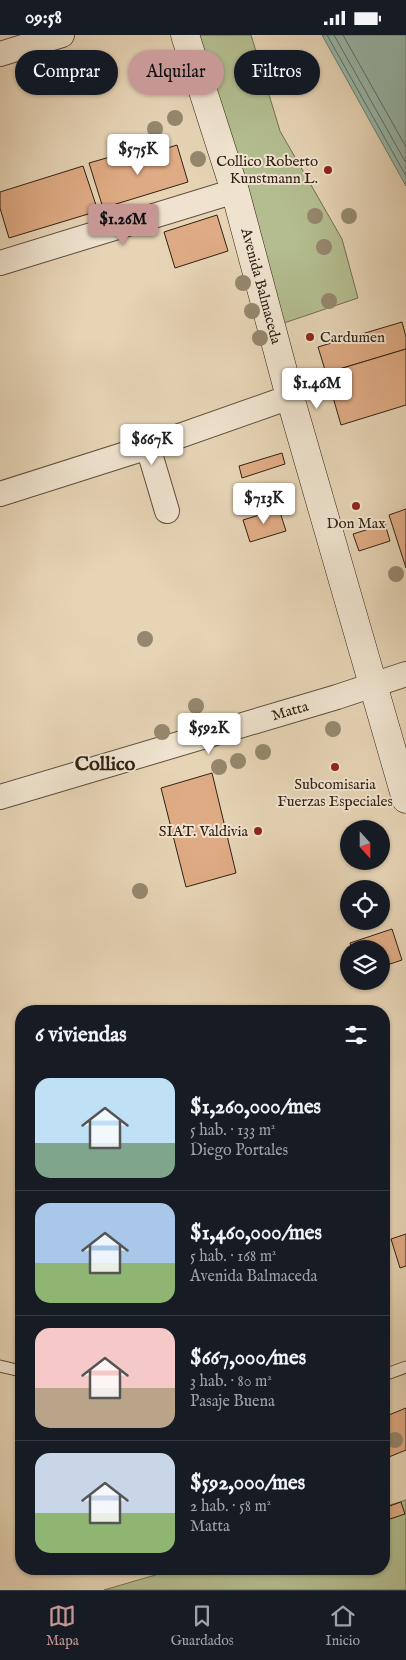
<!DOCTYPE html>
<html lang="es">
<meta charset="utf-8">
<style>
:root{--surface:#171b24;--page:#242831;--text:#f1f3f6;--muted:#9ea1a6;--line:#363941;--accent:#c59692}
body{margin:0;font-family:"IM FELL English",serif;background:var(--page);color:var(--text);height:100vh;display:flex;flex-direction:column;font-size:19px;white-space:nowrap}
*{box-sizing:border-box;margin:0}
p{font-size:16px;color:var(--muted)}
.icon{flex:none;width:28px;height:28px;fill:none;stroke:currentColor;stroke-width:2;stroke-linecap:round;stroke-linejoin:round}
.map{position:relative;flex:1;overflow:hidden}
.details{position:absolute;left:15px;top:970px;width:375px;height:570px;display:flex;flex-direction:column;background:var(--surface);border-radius:20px;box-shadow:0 1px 4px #0004}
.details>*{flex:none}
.hud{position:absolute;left:15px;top:15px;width:376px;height:45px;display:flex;gap:10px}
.needle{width:32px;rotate:159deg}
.controls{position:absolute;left:340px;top:785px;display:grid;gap:10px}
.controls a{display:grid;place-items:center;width:50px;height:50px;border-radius:50%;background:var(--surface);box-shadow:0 1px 4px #0004;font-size:25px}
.price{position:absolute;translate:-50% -42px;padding:0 11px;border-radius:5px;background:#fff;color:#222;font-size:16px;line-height:32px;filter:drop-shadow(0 1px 2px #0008)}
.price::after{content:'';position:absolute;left:50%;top:30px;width:15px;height:11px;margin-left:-8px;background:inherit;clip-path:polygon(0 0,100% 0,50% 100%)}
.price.on{background:var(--accent);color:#111}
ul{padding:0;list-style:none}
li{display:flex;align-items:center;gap:15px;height:125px;padding:0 20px}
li+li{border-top:1px solid var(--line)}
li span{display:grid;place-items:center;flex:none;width:140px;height:100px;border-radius:15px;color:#555}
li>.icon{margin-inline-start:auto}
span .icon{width:60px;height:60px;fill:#fffc;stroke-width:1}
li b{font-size:21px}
h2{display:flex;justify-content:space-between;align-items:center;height:60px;padding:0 20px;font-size:21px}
.pill{padding:0 18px;border-radius:22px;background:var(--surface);box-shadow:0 1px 4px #0004;font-size:18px;line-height:45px}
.pill.on{background:var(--accent);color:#111}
.status{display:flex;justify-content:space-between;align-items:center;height:35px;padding:0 25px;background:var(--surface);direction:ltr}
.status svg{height:14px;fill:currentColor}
.dock{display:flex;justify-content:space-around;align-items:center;height:70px;border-top:1px solid var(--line);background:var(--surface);font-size:14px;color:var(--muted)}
.dock a{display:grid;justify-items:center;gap:2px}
.dock .on{color:var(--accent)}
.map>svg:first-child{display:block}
.green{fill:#b3bd8f;stroke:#726f52}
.water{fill:#96b8ab;stroke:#6e7c6f}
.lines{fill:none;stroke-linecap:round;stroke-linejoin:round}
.shore{stroke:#646c60;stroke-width:1}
.building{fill:#dfab84;stroke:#322114}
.lane-casing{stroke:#5f4e3c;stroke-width:13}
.street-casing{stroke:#5f4e3c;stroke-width:26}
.secondary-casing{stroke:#322114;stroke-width:29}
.lane{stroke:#efe3cf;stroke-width:11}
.street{stroke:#efe3cf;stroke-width:24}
.secondary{stroke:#efe3cf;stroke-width:28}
.tree{fill:#95876e}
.poi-dot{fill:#8f2418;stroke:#efe3cf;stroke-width:2}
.labels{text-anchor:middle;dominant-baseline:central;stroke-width:4;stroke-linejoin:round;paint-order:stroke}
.poi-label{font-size:15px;fill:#322114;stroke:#efe3cf;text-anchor:end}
.street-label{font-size:15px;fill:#322114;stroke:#efe3cf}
.district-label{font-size:20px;font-weight:bold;fill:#322114;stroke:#efe3cf}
</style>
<div class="status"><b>09:58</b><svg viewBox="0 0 49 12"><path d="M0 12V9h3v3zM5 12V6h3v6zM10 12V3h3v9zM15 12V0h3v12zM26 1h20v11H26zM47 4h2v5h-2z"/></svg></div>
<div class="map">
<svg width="406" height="1555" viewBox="0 0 406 1555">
<rect width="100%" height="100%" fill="#e6d4b5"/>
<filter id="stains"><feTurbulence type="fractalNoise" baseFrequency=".004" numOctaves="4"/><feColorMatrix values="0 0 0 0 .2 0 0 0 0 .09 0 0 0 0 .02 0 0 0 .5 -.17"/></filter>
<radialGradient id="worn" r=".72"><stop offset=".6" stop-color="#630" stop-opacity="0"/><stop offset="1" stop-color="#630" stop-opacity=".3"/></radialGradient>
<g class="green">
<polygon points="195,0 251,0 280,96 342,204 358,263 278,290"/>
<polygon points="406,1465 406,1555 104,1555 176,1534 384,1534 384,1472"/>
</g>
<polygon class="water" points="322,0 406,0 406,151"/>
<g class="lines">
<g class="shore">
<polyline points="327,0 406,141"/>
<polyline points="334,0 406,128"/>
<polyline points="343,0 406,112"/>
</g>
</g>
<g class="building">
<polygon points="177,110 188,147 103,173 89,128 117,120 119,128"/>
<polygon points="83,131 98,176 9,203 0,173 0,157"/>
<polygon points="217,180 228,216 175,233 164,197"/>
<polygon points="402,287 406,302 406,314 326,338 318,312"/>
<polygon points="406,314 406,370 341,390 326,338"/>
<polygon points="282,418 285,429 242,443 239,431"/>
<polygon points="279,474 286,496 250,507 243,485"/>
<polygon points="406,474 406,533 389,480"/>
<polygon points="385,489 390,506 359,516 353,499"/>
<polygon points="212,738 236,838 186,852 161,753"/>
<polygon points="392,894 402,925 381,932 381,914 352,914 350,908"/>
<polygon points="406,1199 406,1231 400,1233 391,1204"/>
<polygon points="406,1373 406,1415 384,1424 384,1382"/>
<polygon points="401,1467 405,1479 384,1486 384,1473"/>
</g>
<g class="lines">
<defs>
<g id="lane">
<polyline points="0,1331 21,1336"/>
<polyline points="384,1340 406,1332"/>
</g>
<g id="street">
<polyline points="0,19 62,0"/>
<polyline points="0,228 235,156"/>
<polyline points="148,412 167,476"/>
<polyline points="0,459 148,412 290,362"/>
<polyline points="0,762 337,662 406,639"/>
</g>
<polyline id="secondary" points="185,0 235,156 290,362 406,764"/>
</defs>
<use href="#lane" class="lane-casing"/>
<use href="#street" class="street-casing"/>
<use href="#secondary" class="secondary-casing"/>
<use href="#lane" class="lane"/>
<use href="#street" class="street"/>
<use href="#secondary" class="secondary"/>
</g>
<g class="tree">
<circle cx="175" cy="83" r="8"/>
<circle cx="155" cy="94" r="8"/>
<circle cx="198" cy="124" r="8"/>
<circle cx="315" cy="181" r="8"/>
<circle cx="349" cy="181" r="8"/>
<circle cx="324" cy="212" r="8"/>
<circle cx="243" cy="248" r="8"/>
<circle cx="329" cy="266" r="8"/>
<circle cx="252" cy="276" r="8"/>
<circle cx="260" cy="303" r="8"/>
<circle cx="396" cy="539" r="8"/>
<circle cx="145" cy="604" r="8"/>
<circle cx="196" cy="671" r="8"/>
<circle cx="333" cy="694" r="8"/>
<circle cx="162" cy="697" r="8"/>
<circle cx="263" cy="717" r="8"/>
<circle cx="238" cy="726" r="8"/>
<circle cx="219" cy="732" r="8"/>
<circle cx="140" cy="856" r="8"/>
<circle cx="395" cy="1405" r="8"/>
</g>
<g class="poi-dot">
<circle cx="328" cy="135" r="5"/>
<circle cx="310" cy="302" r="5"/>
<circle cx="356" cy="471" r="5"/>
<circle cx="335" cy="732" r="5"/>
<circle cx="258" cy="796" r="5"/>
</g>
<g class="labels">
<g class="poi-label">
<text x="318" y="126">Collico Roberto<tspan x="318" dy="17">Kunstmann L.</tspan></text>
<text x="320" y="302" text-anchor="start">Cardumen</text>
<text x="356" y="488" text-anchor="middle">Don Max</text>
<text x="335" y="749" text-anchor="middle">Subcomisaria<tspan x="335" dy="17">Fuerzas Especiales</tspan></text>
<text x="248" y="796">SIAT. Valdivia</text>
</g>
<g class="street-label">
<text transform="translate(261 251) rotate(75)">Avenida Balmaceda</text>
<text transform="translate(290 676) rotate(-16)">Matta</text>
</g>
<g class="district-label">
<text x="105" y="729">Collico</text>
</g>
</g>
<rect width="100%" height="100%" filter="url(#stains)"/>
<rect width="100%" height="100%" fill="url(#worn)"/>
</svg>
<div class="controls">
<a><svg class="needle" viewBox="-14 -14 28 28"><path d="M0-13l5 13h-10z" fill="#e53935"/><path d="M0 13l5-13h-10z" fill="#9ea1a6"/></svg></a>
<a><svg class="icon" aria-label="locate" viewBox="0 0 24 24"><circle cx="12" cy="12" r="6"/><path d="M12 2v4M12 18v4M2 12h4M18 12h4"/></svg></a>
<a><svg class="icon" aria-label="layers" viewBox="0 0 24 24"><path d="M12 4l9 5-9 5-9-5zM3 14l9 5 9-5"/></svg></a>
</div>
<b class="price" style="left:138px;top:141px">$575K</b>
<b class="price on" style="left:123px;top:211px">$1.26M</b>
<b class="price" style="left:317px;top:375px">$1.46M</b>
<b class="price" style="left:152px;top:431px">$667K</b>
<b class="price" style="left:264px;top:490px">$713K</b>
<b class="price" style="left:209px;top:720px">$592K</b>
<div class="hud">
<a class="pill">Comprar</a>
<a class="pill on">Alquilar</a>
<a class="pill">Filtros</a>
</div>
<section class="details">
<h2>6 viviendas<svg class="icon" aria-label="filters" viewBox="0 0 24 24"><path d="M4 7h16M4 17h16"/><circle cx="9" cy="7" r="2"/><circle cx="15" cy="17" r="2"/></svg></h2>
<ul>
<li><span style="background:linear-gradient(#bfe0f5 65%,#7fa58c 0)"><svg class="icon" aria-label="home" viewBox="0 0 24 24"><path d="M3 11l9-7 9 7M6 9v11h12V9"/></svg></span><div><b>$1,260,000/mes</b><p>5 hab. · 133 m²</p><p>Diego Portales</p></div></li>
<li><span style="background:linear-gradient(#a9c7e8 60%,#8fb573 0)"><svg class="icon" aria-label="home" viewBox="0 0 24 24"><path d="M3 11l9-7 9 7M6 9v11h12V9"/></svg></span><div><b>$1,460,000/mes</b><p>5 hab. · 168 m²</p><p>Avenida Balmaceda</p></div></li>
<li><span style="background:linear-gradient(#f6c9c9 60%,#b9a48a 0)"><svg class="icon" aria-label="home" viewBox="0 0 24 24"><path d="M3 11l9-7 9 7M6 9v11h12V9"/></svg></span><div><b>$667,000/mes</b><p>3 hab. · 80 m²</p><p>Pasaje Buena</p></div></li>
<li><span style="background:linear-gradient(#c9d6e8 60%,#8fb573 0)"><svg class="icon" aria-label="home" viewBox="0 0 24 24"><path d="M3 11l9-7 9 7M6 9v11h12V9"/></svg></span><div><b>$592,000/mes</b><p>2 hab. · 58 m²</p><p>Matta</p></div></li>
</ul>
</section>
</div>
<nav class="dock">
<a class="on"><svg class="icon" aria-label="map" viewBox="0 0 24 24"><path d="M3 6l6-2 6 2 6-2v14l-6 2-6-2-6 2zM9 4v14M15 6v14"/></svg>Mapa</a>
<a><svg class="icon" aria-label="saved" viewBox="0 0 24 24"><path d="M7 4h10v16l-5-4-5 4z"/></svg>Guardados</a>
<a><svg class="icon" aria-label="home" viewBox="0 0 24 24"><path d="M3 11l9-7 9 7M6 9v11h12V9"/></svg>Inicio</a>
</nav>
